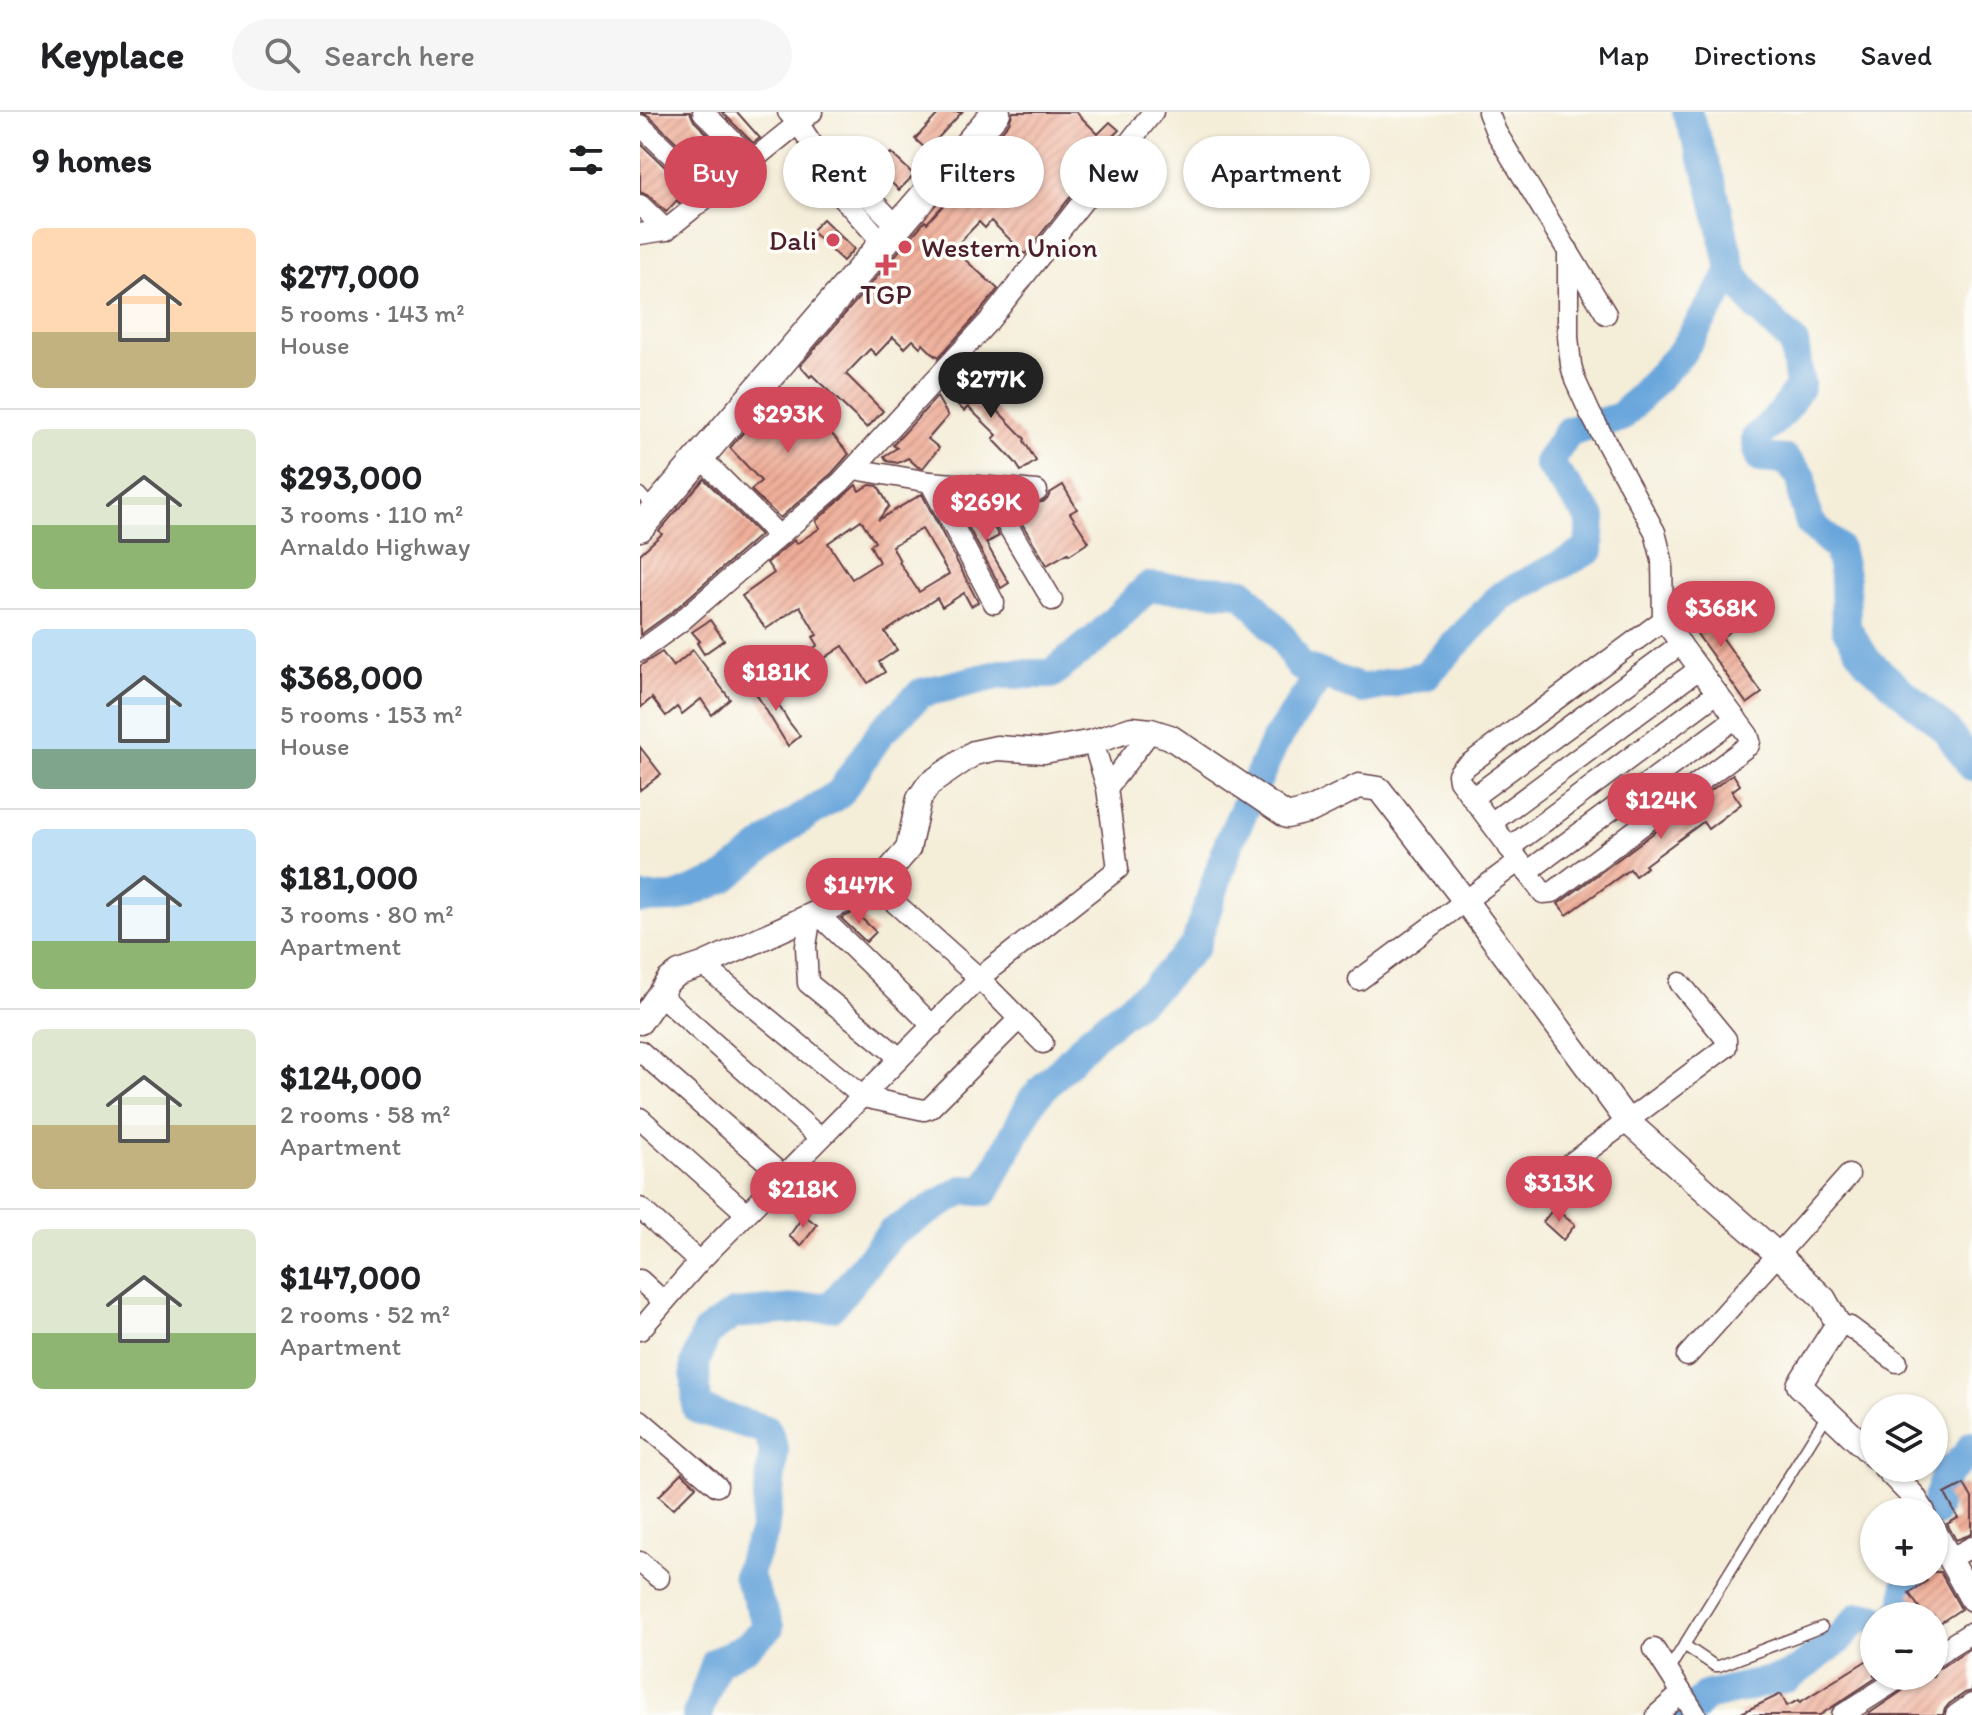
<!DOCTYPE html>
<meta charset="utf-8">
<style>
:root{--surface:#fff;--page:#f6f6f6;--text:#202124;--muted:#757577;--line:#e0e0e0;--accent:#d1495b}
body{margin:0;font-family:Itim,sans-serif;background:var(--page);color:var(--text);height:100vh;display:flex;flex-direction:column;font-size:30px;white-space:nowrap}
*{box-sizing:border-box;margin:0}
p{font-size:26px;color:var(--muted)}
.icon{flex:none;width:44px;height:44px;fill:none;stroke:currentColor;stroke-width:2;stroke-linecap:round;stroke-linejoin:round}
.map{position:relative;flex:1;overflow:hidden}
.details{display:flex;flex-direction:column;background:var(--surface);width:640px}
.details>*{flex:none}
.banner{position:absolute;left:24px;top:24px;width:760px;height:72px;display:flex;gap:16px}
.tools{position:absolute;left:1220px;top:1282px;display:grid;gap:16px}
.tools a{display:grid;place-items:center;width:88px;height:88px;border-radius:50%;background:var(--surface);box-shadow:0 2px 6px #0004;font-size:40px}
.price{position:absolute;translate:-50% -68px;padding:0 18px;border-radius:28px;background:var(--accent);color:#fff;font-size:26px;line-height:52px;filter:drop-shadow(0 2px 4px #0008)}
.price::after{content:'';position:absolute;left:50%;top:48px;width:24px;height:18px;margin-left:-12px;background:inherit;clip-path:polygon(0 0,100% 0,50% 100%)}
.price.on{background:#222;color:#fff}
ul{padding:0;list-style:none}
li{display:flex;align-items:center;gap:24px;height:200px;padding:0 32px}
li+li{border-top:2px solid var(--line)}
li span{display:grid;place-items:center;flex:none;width:224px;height:160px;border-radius:12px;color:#555}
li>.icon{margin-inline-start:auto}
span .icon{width:96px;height:96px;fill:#fffc;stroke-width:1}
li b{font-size:34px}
h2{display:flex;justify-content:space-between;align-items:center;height:96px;padding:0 32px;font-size:34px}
.tag{padding:0 28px;border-radius:36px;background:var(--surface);box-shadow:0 2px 6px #0004;font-size:28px;line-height:72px}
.tag.on{background:var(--accent);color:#fff}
header{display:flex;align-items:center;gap:48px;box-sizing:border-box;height:112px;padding:0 40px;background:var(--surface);border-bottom:2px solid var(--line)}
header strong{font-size:38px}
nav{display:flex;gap:44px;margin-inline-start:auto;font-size:28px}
.search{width:560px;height:72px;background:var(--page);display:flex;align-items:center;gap:20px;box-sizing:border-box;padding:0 28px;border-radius:44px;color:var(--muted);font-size:30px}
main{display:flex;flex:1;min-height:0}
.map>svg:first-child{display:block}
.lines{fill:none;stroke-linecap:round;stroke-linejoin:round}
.river{stroke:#69a6db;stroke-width:30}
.building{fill:url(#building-hatch);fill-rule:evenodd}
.service-casing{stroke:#643e45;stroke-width:13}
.minor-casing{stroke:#643e45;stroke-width:23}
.tertiary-casing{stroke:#643e45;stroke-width:27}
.secondary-casing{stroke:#643e45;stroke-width:31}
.service{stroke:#fff;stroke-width:10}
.minor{stroke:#fff;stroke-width:20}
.tertiary{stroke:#fff;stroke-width:24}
.secondary{stroke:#fff;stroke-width:28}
.poi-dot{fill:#d1495b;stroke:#fdfcf7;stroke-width:3}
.labels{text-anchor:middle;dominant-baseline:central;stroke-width:7;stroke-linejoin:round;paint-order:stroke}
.poi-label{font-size:28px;fill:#4a1f2b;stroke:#fdfcf7;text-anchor:end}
</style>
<header>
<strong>Keyplace</strong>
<div class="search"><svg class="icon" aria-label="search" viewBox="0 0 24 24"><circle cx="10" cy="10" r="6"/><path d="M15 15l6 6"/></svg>Search here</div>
<nav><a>Map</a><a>Directions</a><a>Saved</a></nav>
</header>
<main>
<section class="details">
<h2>9 homes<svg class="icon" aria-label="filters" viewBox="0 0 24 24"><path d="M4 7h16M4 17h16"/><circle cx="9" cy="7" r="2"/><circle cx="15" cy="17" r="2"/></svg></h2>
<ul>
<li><span style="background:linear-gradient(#ffd9b3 65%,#c2b280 0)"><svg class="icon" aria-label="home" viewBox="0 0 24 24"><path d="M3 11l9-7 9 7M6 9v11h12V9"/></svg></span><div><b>$277,000</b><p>5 rooms · 143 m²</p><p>House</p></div></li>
<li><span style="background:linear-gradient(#dfe7d0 60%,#8fb573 0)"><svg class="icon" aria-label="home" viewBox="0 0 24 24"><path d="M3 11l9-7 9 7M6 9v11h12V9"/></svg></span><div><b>$293,000</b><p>3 rooms · 110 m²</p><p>Arnaldo Highway</p></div></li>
<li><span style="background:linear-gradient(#bfe0f5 75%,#7fa58c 0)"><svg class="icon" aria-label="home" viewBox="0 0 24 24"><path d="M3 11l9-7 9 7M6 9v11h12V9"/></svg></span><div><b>$368,000</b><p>5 rooms · 153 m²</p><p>House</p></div></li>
<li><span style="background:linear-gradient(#bfe0f5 70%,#8fb573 0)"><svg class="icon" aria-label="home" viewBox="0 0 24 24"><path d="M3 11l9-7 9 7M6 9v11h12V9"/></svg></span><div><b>$181,000</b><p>3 rooms · 80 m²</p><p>Apartment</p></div></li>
<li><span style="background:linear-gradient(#dfe7d0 60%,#c2b280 0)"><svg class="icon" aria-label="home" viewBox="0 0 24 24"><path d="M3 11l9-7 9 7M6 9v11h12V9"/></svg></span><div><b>$124,000</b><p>2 rooms · 58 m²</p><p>Apartment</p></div></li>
<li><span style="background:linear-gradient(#dfe7d0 65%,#8fb573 0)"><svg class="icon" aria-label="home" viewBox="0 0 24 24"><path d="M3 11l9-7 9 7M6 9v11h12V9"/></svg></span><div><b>$147,000</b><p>2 rooms · 52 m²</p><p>Apartment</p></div></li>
</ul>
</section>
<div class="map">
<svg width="1332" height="1603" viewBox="0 0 1332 1603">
<defs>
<pattern id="building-hatch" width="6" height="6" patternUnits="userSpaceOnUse" patternTransform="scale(2)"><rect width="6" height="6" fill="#eeae99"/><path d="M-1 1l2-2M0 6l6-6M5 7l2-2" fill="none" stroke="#ce9584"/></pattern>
</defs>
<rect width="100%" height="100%" fill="#fdfcf7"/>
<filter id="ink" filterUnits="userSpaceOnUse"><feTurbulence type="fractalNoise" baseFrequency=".0125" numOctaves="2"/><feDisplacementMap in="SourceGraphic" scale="16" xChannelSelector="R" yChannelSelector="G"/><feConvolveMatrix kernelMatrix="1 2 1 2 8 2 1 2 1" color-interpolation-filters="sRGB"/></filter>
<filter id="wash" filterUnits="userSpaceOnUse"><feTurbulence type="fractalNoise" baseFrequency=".006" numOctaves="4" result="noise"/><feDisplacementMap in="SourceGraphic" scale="32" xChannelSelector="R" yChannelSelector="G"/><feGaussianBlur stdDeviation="1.8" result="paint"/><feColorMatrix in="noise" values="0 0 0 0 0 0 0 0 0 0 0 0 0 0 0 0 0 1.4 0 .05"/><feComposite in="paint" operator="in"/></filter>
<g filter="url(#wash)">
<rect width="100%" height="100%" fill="#f4edd8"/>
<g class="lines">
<g class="river">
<polyline points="1092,160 1118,196 1154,231 1160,274 1143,300 1116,326 1120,346 1146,348 1162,366 1163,387 1170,411 1198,436 1205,468 1206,516 1227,549 1307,619 1332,654"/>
<polyline points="0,787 35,786 83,767 147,716 200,681 241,620 281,581 362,562 411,562 458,525 508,475 603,480 642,525 660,554 722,577 785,564 861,484 949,438 951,406 908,351 929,319 981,305 1041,241 1092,160 1071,69 1047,0"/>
<polyline points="1294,1400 1306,1362 1328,1342 1332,1334"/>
<polyline points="1258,1504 1266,1493 1267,1472 1272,1460"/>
<polyline points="57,1603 76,1550 106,1535 129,1515 107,1462 124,1420 134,1338 127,1318 57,1297 55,1252 66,1221 94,1202 192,1194 251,1121 323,1078 345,1079 393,987 454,923 512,878 555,834 588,733 634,631 681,562"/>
<polyline points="1048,1603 1065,1584 1149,1565 1197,1529 1219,1505 1234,1505"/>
</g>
</g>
<g id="blocks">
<g class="building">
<polygon points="0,0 50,0 54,9 93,47 72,64 9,4"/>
<polygon points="82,0 97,0 120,26 113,31"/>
<polygon points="300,0 322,0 287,38 275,27"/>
<polygon points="373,0 436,0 458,22 470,10 479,18 467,30 469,33 459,44 461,46 385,142 351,109 345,116 339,110 313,137 358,177 337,203 299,245 296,243 295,244 283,232 280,235 273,228 265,236 253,225 236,243 230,237 206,262 243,299 227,316 172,263 170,265 160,254 285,109 287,111 338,55 334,52 369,11"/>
<polygon points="0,31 51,80 39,91 37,88 26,100 9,84 0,80"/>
<polygon points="251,41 274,63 259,78 236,56"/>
<polygon points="183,107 214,137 203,149 171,119"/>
<polygon points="320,260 385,327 384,329 396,349 381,359 375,350 353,327 357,323 328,295 324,299 303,278"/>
<polygon points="152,285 172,307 174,306 189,323 191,321 209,342 192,361 140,406 111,378 121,369 90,336 129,290 138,297"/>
<polygon points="297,285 308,304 288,327 299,336 283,356 278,355 268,346 258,351 247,349 244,344 257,336 253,333"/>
<polygon points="64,367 120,423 32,500 0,523 0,442 22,422 19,419"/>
<path d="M 216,373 L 219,379 L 230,373 L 238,374 L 249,394 L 238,408 L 282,382 L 338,490 L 331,494 L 324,481 L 302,495 L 297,486 L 245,520 L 257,538 L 239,550 L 245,560 L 228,571 L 203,534 L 162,561 L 154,549 L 178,533 L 173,525 L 177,523 L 160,494 L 126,517 L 102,484 L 134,461 L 127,451 L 154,428 L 156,432 L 180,416 L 176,409 ZM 221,408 L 235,430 L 230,433 L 239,450 L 212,467 L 188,431 ZM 282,417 L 309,462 L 279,480 L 259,450 L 260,449 L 252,434 Z"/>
<polygon points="423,373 437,397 430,401 449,430 429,443 428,441 407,453 373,397 384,391 403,390 408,386 410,381"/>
<polygon points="344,399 359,424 346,431 369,471 361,476 325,409"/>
<polygon points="1055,488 1072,511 1086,502 1095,516 1082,525 1122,581 1107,592 1040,498"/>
<polygon points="70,508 84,528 64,542 57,531 60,529 52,520"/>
<polygon points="53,538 90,587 72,603 61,587 42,602 37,595 26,604 12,586 0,596 0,554 22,540 33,555"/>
<polygon points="123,568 149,610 160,624 148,634 112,575"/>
<polygon points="0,635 21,662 0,678"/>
<polygon points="1093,662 1100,673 1092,679 1101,692 1068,717 1063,710 1005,753 1007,755 995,764 990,757 927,803 918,792"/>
<polygon points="215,800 236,820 226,830 201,806"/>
<polygon points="914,1096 935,1113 923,1128 903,1110"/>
<polygon points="164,1103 177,1113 161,1134 149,1124"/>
<polygon points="42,1361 56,1374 33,1397 19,1384"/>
<polygon points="1324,1372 1332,1386 1332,1422 1316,1428 1307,1412 1318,1406 1305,1382"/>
<polygon points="1281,1460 1300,1460 1321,1497 1294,1515 1294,1504 1285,1504 1269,1481 1287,1469"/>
<polygon points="1332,1535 1332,1579 1325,1581 1309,1592 1305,1597 1303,1603 1227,1603 1284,1564 1294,1564 1294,1557 1301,1555"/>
<polygon points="1234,1544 1234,1564 1239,1564 1180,1603 1097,1603 1141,1582 1147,1594 1159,1588 1160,1590"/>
</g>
</g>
</g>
<g filter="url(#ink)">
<use href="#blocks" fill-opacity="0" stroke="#643e45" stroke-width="2"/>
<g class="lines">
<defs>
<g id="service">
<polyline points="0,381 14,397"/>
<polyline points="1044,1533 1075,1554 1079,1554 1182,1515"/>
<polyline points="1028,1559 1187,1303"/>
</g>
<g id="minor">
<polyline points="63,0 112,48"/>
<polyline points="148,0 158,11 196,68 200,83 244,132"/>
<polyline points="848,0 856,20 966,202"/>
<polyline points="0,13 71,81"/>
<polyline points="196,68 216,72 257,114"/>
<polyline points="0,93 26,118"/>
<polyline points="0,122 26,118 172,0"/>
<polyline points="928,138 928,225 931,253 935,268 950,301 1015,420 1022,448 1023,508"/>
<polyline points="61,346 139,424"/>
<polyline points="214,357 290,370 397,379"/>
<polyline points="290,370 354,491"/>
<polyline points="345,375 412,488"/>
<polygon points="1023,508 1108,623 1110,629 1109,633 913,780 903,781 819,668 818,662 821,658"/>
<polyline points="0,539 40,510 201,370 349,209 513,0"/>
<polyline points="467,676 511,619"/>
<polyline points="832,686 1041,532"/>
<polyline points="851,711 1059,557"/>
<polyline points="869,736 1077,581"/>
<polyline points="887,760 1096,606"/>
<polyline points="236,774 339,866 403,931"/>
<polyline points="177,801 293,914"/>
<polyline points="171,803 166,834 168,871 260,946"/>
<polyline points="63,853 223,985 284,998 290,996 379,907"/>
<polyline points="719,868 879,749"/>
<polyline points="19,882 180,1026"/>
<polyline points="0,939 143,1064"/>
<polyline points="0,1006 106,1101"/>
<polyline points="898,1076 1086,935 1086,927 1040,871"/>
<polyline points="0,1096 59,1150"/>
<polyline points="0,1168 24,1190"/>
<polyline points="1198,1212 1210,1215 1257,1250"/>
<polyline points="0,1218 59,1150 339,866 478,757 467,676 453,630"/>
<polyline points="1047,1244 1209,1063"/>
<polyline points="0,1308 77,1374"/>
<polyline points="1309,1447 1332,1435"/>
<polyline points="0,1450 19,1466"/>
<polyline points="1014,1537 1056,1603"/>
<polyline points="1294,1544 1332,1520"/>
<polyline points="1017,1603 1042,1581"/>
<polyline points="1202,1603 1263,1564"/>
<polyline points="1316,1603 1332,1592"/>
</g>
<g id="tertiary">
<polyline points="0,910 29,868 39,861 63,853 236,774 268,737 279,687 289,672 334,641 357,636 404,639 453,630 492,617 511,619 530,625 647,704 671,698 719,674 739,677 826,790 988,1010 1137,1142 1184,1187 1198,1212 1159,1273 1234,1344"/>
<polyline points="1246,1356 1273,1384 1283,1400"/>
<polyline points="1294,1419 1332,1487"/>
</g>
<polyline id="secondary" points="0,415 356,0"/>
</defs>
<use href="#service" class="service-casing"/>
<use href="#minor" class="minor-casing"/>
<use href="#tertiary" class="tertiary-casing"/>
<use href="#secondary" class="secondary-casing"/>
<use href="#service" class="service"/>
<use href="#minor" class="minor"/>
<use href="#tertiary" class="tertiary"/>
<use href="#secondary" class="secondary"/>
</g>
</g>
<g class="poi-dot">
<circle cx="193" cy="128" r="8"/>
<circle cx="265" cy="135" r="8"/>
<path d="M242 141h8v8h8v8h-8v8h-8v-8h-8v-8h8z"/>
</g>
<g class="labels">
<g class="poi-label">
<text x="177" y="128">Dali</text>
<text x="281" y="135" text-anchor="start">Western Union</text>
<text x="246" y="182" text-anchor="middle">TGP</text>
</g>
</g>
</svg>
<div class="tools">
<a><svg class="icon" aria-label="layers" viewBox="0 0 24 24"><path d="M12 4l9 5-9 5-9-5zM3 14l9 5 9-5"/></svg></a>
<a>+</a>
<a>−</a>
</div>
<b class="price on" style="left:351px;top:308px">$277K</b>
<b class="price" style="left:148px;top:343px">$293K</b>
<b class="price" style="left:346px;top:431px">$269K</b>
<b class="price" style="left:1081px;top:537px">$368K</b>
<b class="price" style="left:136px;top:601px">$181K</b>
<b class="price" style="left:1021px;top:729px">$124K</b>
<b class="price" style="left:219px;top:814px">$147K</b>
<b class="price" style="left:919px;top:1112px">$313K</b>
<b class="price" style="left:163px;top:1118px">$218K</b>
<div class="banner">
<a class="tag on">Buy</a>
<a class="tag">Rent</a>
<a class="tag">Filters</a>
<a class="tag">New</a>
<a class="tag">Apartment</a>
</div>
</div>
</main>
